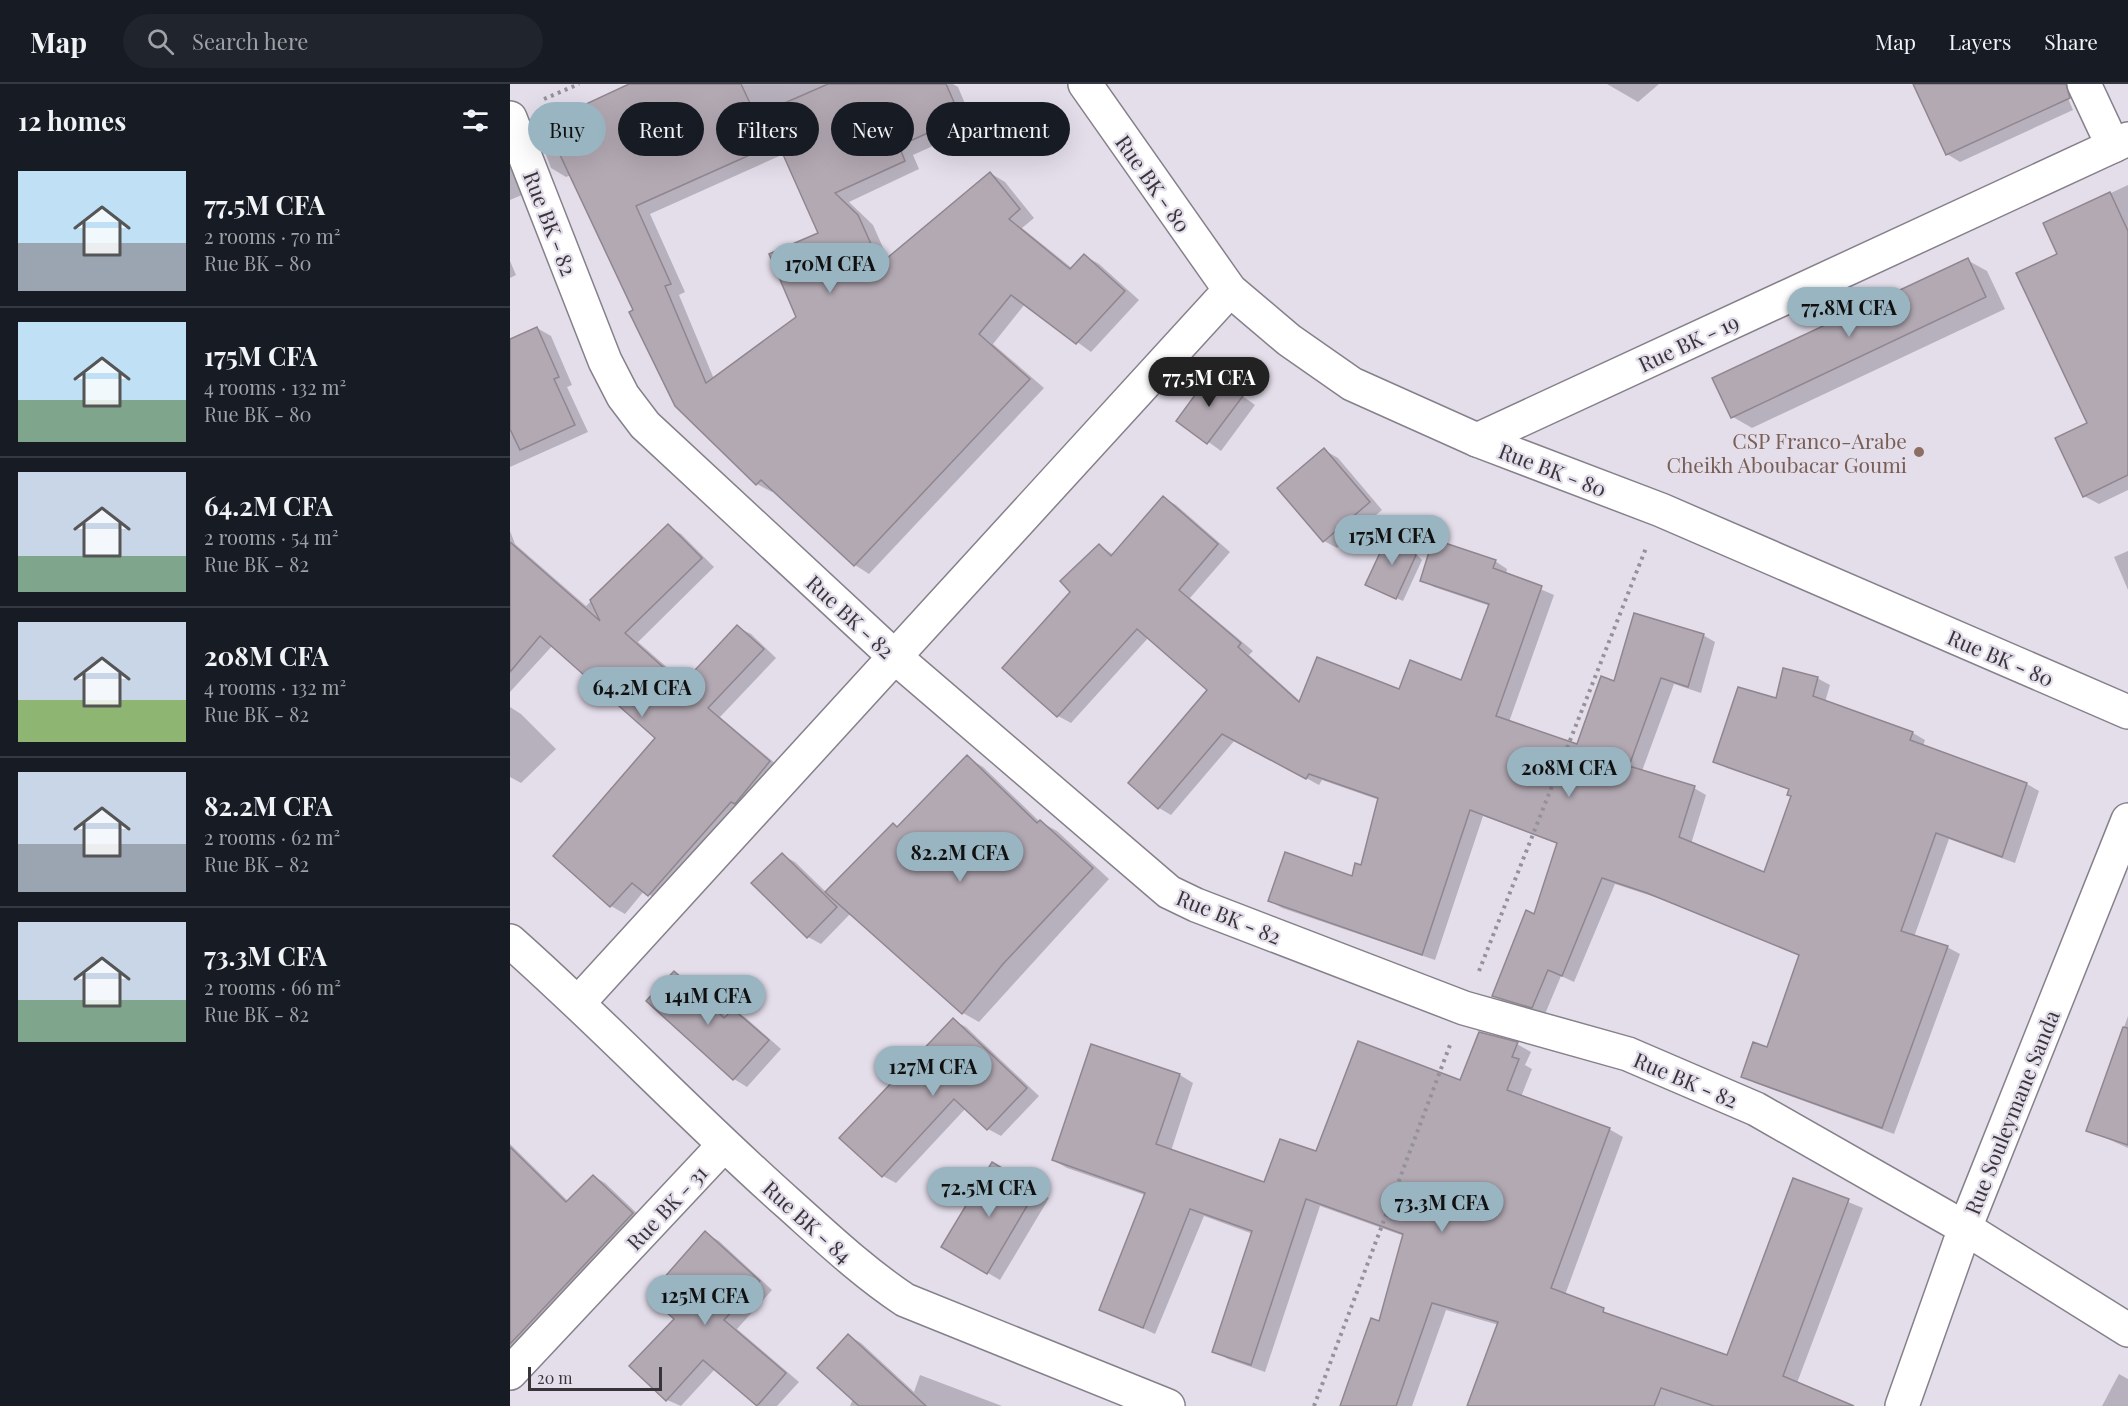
<!DOCTYPE html>
<meta charset="utf-8">
<style>
:root{--surface:#171b24;--page:#20242c;--text:#f1f3f6;--muted:#9ea1a6;--line:#363941;--accent:#9ab5c2}
body{margin:0;font-family:"Playfair Display",serif;background:var(--page);color:var(--text);height:100vh;display:flex;flex-direction:column;font-size:22px;white-space:nowrap}
*{box-sizing:border-box;margin:0}
p{font-size:20px;color:var(--muted)}
.icon{flex:none;width:33px;height:33px;fill:none;stroke:currentColor;stroke-width:2;stroke-linecap:round;stroke-linejoin:round}
.map{position:relative;flex:1;overflow:hidden}
.drawer{display:flex;flex-direction:column;background:var(--surface);width:510px}
.drawer>*{flex:none}
.top-card{position:absolute;left:18px;top:18px;width:570px;height:54px;display:flex;gap:12px}
.scale{position:absolute;left:18px;bottom:15px;width:134px;box-sizing:border-box;padding-left:6px;border:3px solid #37353a;border-top:0;font-size:16px;line-height:21px;white-space:nowrap;color:#37353a;-webkit-text-stroke:4px #e4deeb;paint-order:stroke}
.price{position:absolute;translate:-50% -51px;padding:0 14px;border-radius:21px;background:var(--accent);color:#111;font-size:20px;line-height:39px;filter:drop-shadow(0 2px 3px #0008)}
.price::after{content:'';position:absolute;left:50%;top:36px;width:18px;height:14px;margin-left:-9px;background:inherit;clip-path:polygon(0 0,100% 0,50% 100%)}
.price.selected{background:#222;color:#fff}
ul{padding:0;list-style:none}
li{display:flex;align-items:center;gap:18px;height:150px;padding:0 18px}
li+li{border-top:2px solid var(--line)}
li span{display:grid;place-items:center;flex:none;width:168px;height:120px;border-radius:0px;color:#555}
li>.icon{margin-inline-start:auto}
span .icon{width:72px;height:72px;fill:#fffc;stroke-width:1}
li b{font-size:26px}
h2{display:flex;justify-content:space-between;align-items:center;height:72px;padding:0 18px;font-size:26px}
.tag{padding:0 21px;border-radius:27px;background:var(--surface);box-shadow:0 6px 24px #0002;font-size:21px;line-height:54px}
.tag.selected{background:var(--accent);color:#111}
header{display:flex;align-items:center;gap:36px;box-sizing:border-box;height:84px;padding:0 30px;background:var(--surface);border-bottom:2px solid var(--line)}
header strong{font-size:28px}
nav{display:flex;gap:33px;margin-inline-start:auto;font-size:21px}
.search{width:420px;height:54px;background:var(--page);display:flex;align-items:center;gap:15px;box-sizing:border-box;padding:0 21px;border-radius:33px;color:var(--muted);font-size:22px}
main{display:flex;flex:1;min-height:0}
.map>svg:first-child{display:block}
.shadow{fill:#0003;fill-rule:evenodd}
.building{fill:#b3a9b3;stroke:#908690;stroke-width:1.5}
.lines{fill:none;stroke-linecap:round;stroke-linejoin:round}
.minor-casing{stroke:#86808b;stroke-width:36}
.path{stroke:#95919a;stroke-width:4;stroke-dasharray:3 4.5;stroke-linecap:butt}
.minor{stroke:#fff;stroke-width:33}
.education-dot{fill:#8d6e63;stroke:#e4deeb;stroke-width:2}
.labels{text-anchor:middle;dominant-baseline:central;stroke-width:4.5;stroke-linejoin:round;paint-order:stroke}
.street-label{font-size:21px;fill:#37353a;stroke:#e4deeb}
.education-label{font-size:21px;fill:#785e54;stroke:#e4deeb;text-anchor:end}
</style>
<header>
<strong>Map</strong>
<div class="search"><svg class="icon" aria-label="search" viewBox="0 0 24 24"><circle cx="10" cy="10" r="6"/><path d="M15 15l6 6"/></svg>Search here</div>
<nav><a>Map</a><a>Layers</a><a>Share</a></nav>
</header>
<main>
<section class="drawer">
<h2>12 homes<svg class="icon" aria-label="filters" viewBox="0 0 24 24"><path d="M4 7h16M4 17h16"/><circle cx="9" cy="7" r="2"/><circle cx="15" cy="17" r="2"/></svg></h2>
<ul>
<li><span style="background:linear-gradient(#bfe0f5 60%,#9aa5b1 0)"><svg class="icon" aria-label="home" viewBox="0 0 24 24"><path d="M3 11l9-7 9 7M6 9v11h12V9"/></svg></span><div><b>77.5M CFA</b><p>2 rooms · 70 m²</p><p>Rue BK - 80</p></div></li>
<li><span style="background:linear-gradient(#bfe0f5 65%,#7fa58c 0)"><svg class="icon" aria-label="home" viewBox="0 0 24 24"><path d="M3 11l9-7 9 7M6 9v11h12V9"/></svg></span><div><b>175M CFA</b><p>4 rooms · 132 m²</p><p>Rue BK - 80</p></div></li>
<li><span style="background:linear-gradient(#c9d6e8 70%,#7fa58c 0)"><svg class="icon" aria-label="home" viewBox="0 0 24 24"><path d="M3 11l9-7 9 7M6 9v11h12V9"/></svg></span><div><b>64.2M CFA</b><p>2 rooms · 54 m²</p><p>Rue BK - 82</p></div></li>
<li><span style="background:linear-gradient(#c9d6e8 65%,#8fb573 0)"><svg class="icon" aria-label="home" viewBox="0 0 24 24"><path d="M3 11l9-7 9 7M6 9v11h12V9"/></svg></span><div><b>208M CFA</b><p>4 rooms · 132 m²</p><p>Rue BK - 82</p></div></li>
<li><span style="background:linear-gradient(#c9d6e8 60%,#9aa5b1 0)"><svg class="icon" aria-label="home" viewBox="0 0 24 24"><path d="M3 11l9-7 9 7M6 9v11h12V9"/></svg></span><div><b>82.2M CFA</b><p>2 rooms · 62 m²</p><p>Rue BK - 82</p></div></li>
<li><span style="background:linear-gradient(#c9d6e8 65%,#7fa58c 0)"><svg class="icon" aria-label="home" viewBox="0 0 24 24"><path d="M3 11l9-7 9 7M6 9v11h12V9"/></svg></span><div><b>73.3M CFA</b><p>2 rooms · 66 m²</p><p>Rue BK - 82</p></div></li>
</ul>
</section>
<div class="map">
<svg width="1618" height="1322" viewBox="0 0 1618 1322">
<rect width="100%" height="100%" fill="#e4deeb"/>
<g class="shadow">
<path d="M 123,0 L 443,0 L 448,3 L 465,43 L 403,71 L 409,85 L 339,118 L 363,141 L 378,175 L 480,89 L 495,98 L 524,134 L 512,144 L 563,185 L 575,172 L 589,180 L 629,216 L 581,268 L 515,220 L 483,260 L 534,304 L 359,490 L 345,481 L 264,406 L 262,408 L 247,400 L 125,227 L 61,91 L 56,93 L 41,84 L 26,45 ZM 274,70 L 310,150 L 288,234 L 204,295 L 169,211 L 175,208 L 140,130 Z"/>
<polygon points="1097,0 1149,0 1128,18"/>
<polygon points="1405,0 1552,0 1563,26 1450,78 1437,70"/>
<polygon points="0,68 19,108 0,116"/>
<polygon points="1618,101 1618,406 1589,420 1574,412 1579,340 1549,171 1535,140"/>
<polygon points="1457,176 1477,187 1495,225 1242,344 1223,333"/>
<polygon points="0,177 6,191 0,194"/>
<polygon points="27,244 41,252 62,301 57,303 78,348 0,383 0,256"/>
<polygon points="702,290 745,321 711,367 668,336"/>
<polygon points="814,366 828,374 872,426 827,464 814,457"/>
<polygon points="654,414 666,421 720,468 680,514 743,567 739,571 791,618 952,598 980,522 924,503 911,496 985,477 997,485 996,490 1044,511 999,638 1068,662 1105,599 1193,551 1205,558 1191,609 1164,600 1132,687 1184,704 1196,711 1181,760 1255,790 1282,712 1280,706 1217,684 1205,677 1267,616 1307,594 1320,601 1315,618 1403,649 1415,656 1413,662 1517,700 1529,707 1505,779 1439,755 1404,853 1437,863 1450,870 1384,1050 1245,999 1233,992 1258,965 1290,872 1151,815 1105,800 1064,898 1051,892 1035,930 996,919 984,912 1025,832 1048,760 973,732 925,876 772,824 760,817 843,794 852,783 869,716 812,696 809,701 725,656 661,731 649,724 699,605 639,553 561,639 548,632 495,583 562,508 590,462 604,471"/>
<polygon points="158,442 171,450 204,483 128,558 175,599 227,543 241,550 266,574 210,633 273,686 153,819 134,807 115,830 101,822 45,772 147,654 43,561 0,608 0,447 5,460 76,522"/>
<polygon points="883,446 912,476 893,517 863,504"/>
<polygon points="1618,467 1618,506 1604,473"/>
<polygon points="0,623 11,630 46,665 11,699 0,693"/>
<polygon points="457,673 473,683 529,737 547,747 599,795 469,938 453,929 341,829 311,860 298,853 272,771 285,778 317,809 389,744"/>
<polygon points="165,888 178,896 217,933 223,926 236,934 271,965 237,1003 224,995 138,917"/>
<polygon points="1618,932 1618,1064 1578,1046"/>
<polygon points="443,936 456,943 529,1012 491,1052 478,1045 456,1024 386,1099 373,1092"/>
<polygon points="1007,960 1021,968 1015,981 1022,985 1011,1013 1099,1045 1113,1053 1055,1211 1108,1234 1218,1273 1284,1096 1353,1124 1287,1299 1313,1322 963,1322 989,1241 936,1226 902,1322 832,1322 870,1239 894,1152 810,1122 755,1288 718,1275 704,1267 743,1150 694,1132 645,1250 591,1225 635,1111 557,1084 543,1076 670,991 683,999 661,1067 755,1100 807,1069 951,998"/>
<polygon points="0,1060 59,1118 83,1092 95,1099 134,1136 0,1266"/>
<polygon points="482,1080 539,1114 490,1196 433,1163"/>
<polygon points="195,1149 209,1157 262,1206 227,1245 289,1298 267,1322 249,1322 205,1285 171,1322 157,1316"/>
<polygon points="339,1252 351,1259 404,1308 410,1291 492,1322 340,1322 343,1315"/>
<polygon points="1609,1290 1618,1295 1618,1322 1592,1322"/>
</g>
<g class="building">
<polygon points="119,0 231,0 260,62 126,122 161,200 155,202 196,299 286,233 259,170 308,149 254,28 318,0 436,0 451,34 389,62 395,77 325,109 348,131 370,180 480,88 510,125 499,135 560,185 574,170 615,207 566,260 501,211 469,250 520,295 344,482 251,396 246,401 165,322 119,228 123,226 35,39"/>
<polygon points="1403,0 1556,0 1560,14 1436,71"/>
<polygon points="1600,108 1618,147 1618,391 1573,413 1545,354 1577,339 1506,189 1547,170 1533,139"/>
<polygon points="1458,174 1476,213 1221,334 1202,294"/>
<polygon points="27,243 49,293 44,295 65,341 10,366 0,345 0,255"/>
<polygon points="701,289 733,312 697,360 666,337"/>
<polygon points="814,364 860,418 813,458 767,404"/>
<polygon points="653,412 708,460 669,506 731,559 728,563 789,618 807,573 889,605 900,576 951,596 979,520 910,497 923,455 986,476 983,484 1032,502 986,632 1067,660 1091,592 1104,597 1124,529 1194,550 1178,603 1151,594 1119,682 1185,702 1169,753 1254,788 1281,712 1277,711 1279,705 1203,678 1228,603 1266,614 1273,584 1308,593 1303,612 1403,648 1400,656 1517,699 1492,773 1426,749 1391,847 1438,862 1372,1044 1231,993 1243,958 1257,963 1289,871 1137,809 1092,794 1052,892 1038,886 1022,924 982,912 1016,826 1024,830 1047,759 960,726 912,871 758,817 775,768 842,792 845,779 851,781 868,714 799,690 796,695 712,650 648,725 618,699 697,606 627,545 547,633 492,584 560,508 550,497 589,460 601,472"/>
<polygon points="158,440 192,474 115,549 172,600 227,541 254,565 198,624 260,677 225,720 221,718 138,812 122,799 100,823 43,772 145,654 30,552 0,588 0,458 90,537 80,516"/>
<polygon points="882,443 906,471 886,515 855,501"/>
<polygon points="457,671 527,739 530,736 583,784 493,880 452,930 315,808 383,739 387,743"/>
<polygon points="272,769 327,823 297,854 241,799"/>
<polygon points="164,887 214,934 223,925 259,956 223,996 136,917"/>
<polygon points="443,934 517,1004 477,1046 444,1015 372,1093 329,1054"/>
<polygon points="1613,943 1618,944 1618,1061 1576,1047"/>
<polygon points="969,948 1008,958 1002,973 1009,975 997,1006 1100,1044 1041,1204 1094,1224 1093,1228 1217,1271 1283,1094 1339,1115 1273,1292 1344,1322 1204,1322 1151,1304 1144,1322 957,1322 988,1238 922,1219 886,1322 830,1322 861,1234 869,1237 893,1150 796,1115 741,1281 702,1268 742,1147 680,1125 633,1244 589,1226 635,1109 542,1076 581,960 670,990 646,1060 754,1098 770,1055 806,1067 848,957 950,996"/>
<polygon points="0,1063 56,1118 83,1091 123,1129 0,1260"/>
<polygon points="482,1078 527,1105 477,1190 431,1163"/>
<polygon points="195,1147 250,1197 214,1236 276,1289 247,1322 193,1276 156,1317 119,1282 164,1235 138,1212"/>
<polygon points="338,1250 416,1322 349,1322 307,1284"/>
</g>
<g class="lines">
<defs>
<g id="minor">
<polyline points="575,0 720,206 779,256 842,300 967,356 1151,426 1618,628"/>
<polyline points="1574,0 1603,62"/>
<polyline points="0,34 95,277 113,312 135,341 385,573 659,808 686,821 954,924 1118,970 1246,1025 1455,1144 1618,1246"/>
<polyline points="967,356 1618,55"/>
<path d="M 0,857 C 96,942 183,1035 279,1120 C 317,1154 353,1188 395,1216 L 658,1322"/>
<polyline points="69,918 720,206"/>
<polyline points="0,1289 213,1062"/>
<polyline points="1392,1322 1455,1144 1618,736"/>
</g>
</defs>
<use href="#minor" class="minor-casing"/>
<g class="path">
<polyline points="34,15 69,0"/>
<polyline points="969,887 1136,464"/>
<polyline points="804,1322 940,961"/>
</g>
<use href="#minor" class="minor"/>
</g>
<circle class="education-dot" cx="1409" cy="368" r="6"/>
<g class="labels">
<g class="street-label">
<text transform="translate(644 99) rotate(55)">Rue BK - 80</text>
<text transform="translate(41 139) rotate(69)">Rue BK - 82</text>
<text transform="translate(1178 258) rotate(-25)">Rue BK - 19</text>
<text transform="translate(1043 385) rotate(21)">Rue BK - 80</text>
<text transform="translate(341 532) rotate(43)">Rue BK - 82</text>
<text transform="translate(1491 573) rotate(23)">Rue BK - 80</text>
<text transform="translate(719 832) rotate(22)">Rue BK - 82</text>
<text transform="translate(1176 995) rotate(23)">Rue BK - 82</text>
<text transform="translate(1501 1028) rotate(-68)">Rue Souleymane Sanda</text>
<text transform="translate(156 1123) rotate(-47)">Rue BK - 31</text>
<text transform="translate(298 1137) rotate(42)">Rue BK - 84</text>
</g>
<g class="education-label">
<text x="1397" y="356">CSP Franco-Arabe<tspan x="1397" dy="24">Cheikh Aboubacar Goumi</tspan></text>
</g>
</g>
</svg>
<div class="scale">20 m</div>
<b class="price" style="left:320px;top:210px">170M CFA</b>
<b class="price" style="left:1339px;top:254px">77.8M CFA</b>
<b class="price selected" style="left:699px;top:324px">77.5M CFA</b>
<b class="price" style="left:882px;top:482px">175M CFA</b>
<b class="price" style="left:132px;top:634px">64.2M CFA</b>
<b class="price" style="left:1059px;top:714px">208M CFA</b>
<b class="price" style="left:450px;top:799px">82.2M CFA</b>
<b class="price" style="left:198px;top:942px">141M CFA</b>
<b class="price" style="left:423px;top:1013px">127M CFA</b>
<b class="price" style="left:479px;top:1134px">72.5M CFA</b>
<b class="price" style="left:932px;top:1149px">73.3M CFA</b>
<b class="price" style="left:195px;top:1242px">125M CFA</b>
<div class="top-card">
<a class="tag selected">Buy</a>
<a class="tag">Rent</a>
<a class="tag">Filters</a>
<a class="tag">New</a>
<a class="tag">Apartment</a>
</div>
</div>
</main>
